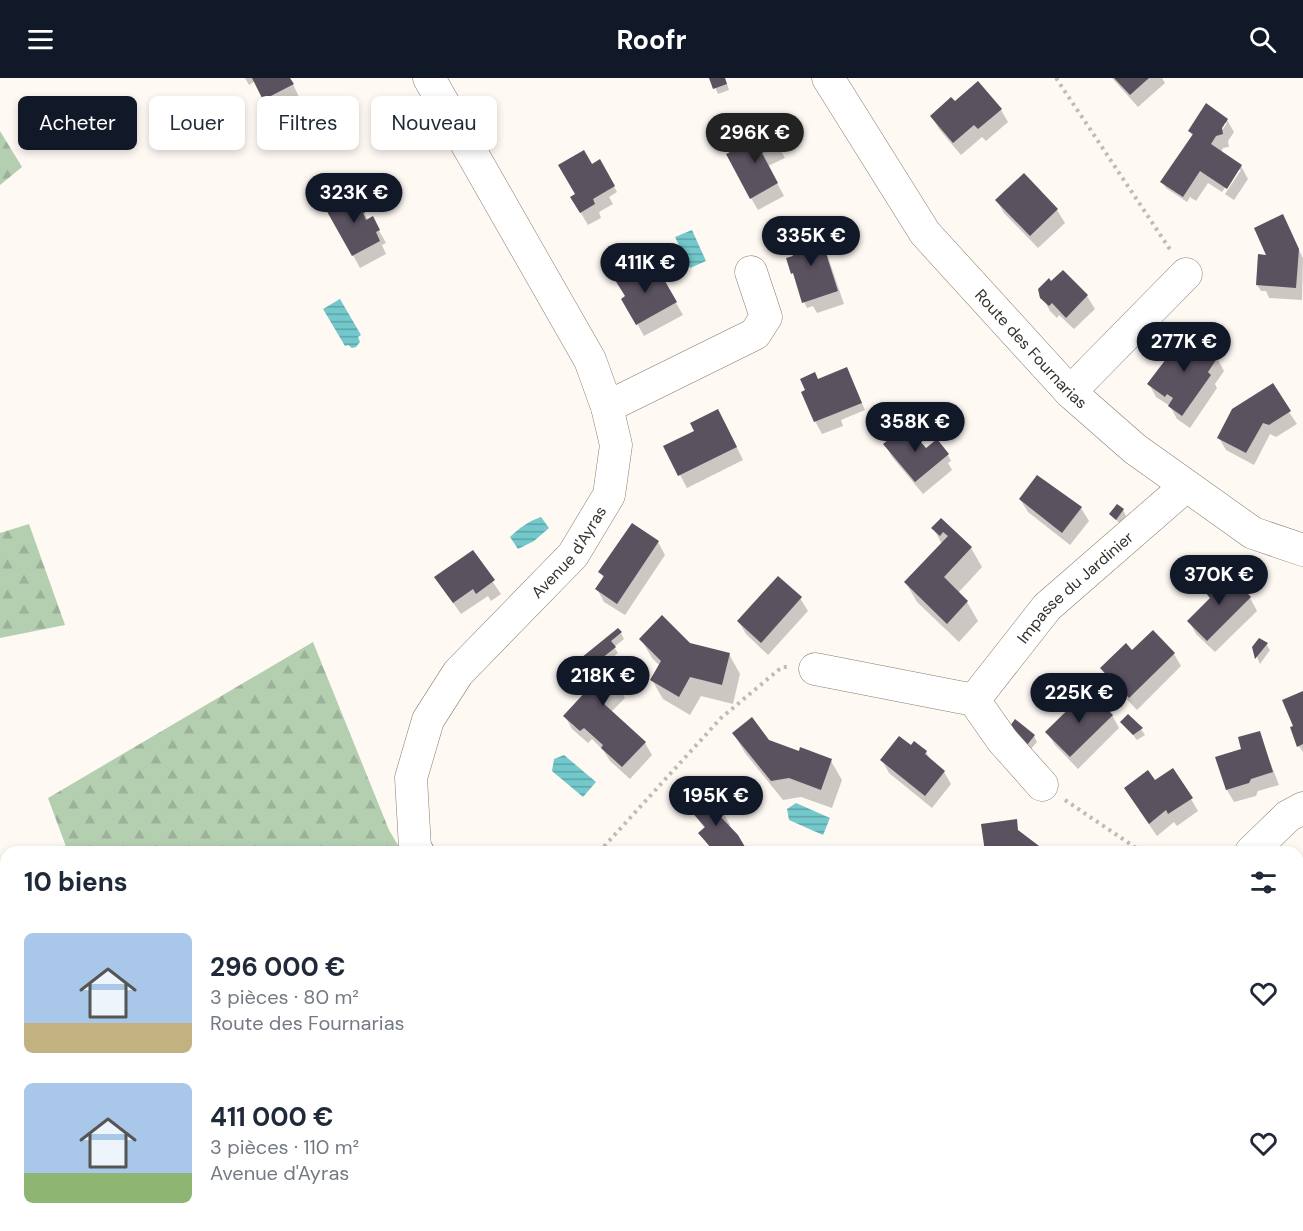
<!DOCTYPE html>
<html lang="fr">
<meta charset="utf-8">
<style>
:root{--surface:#fff;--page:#f6f6f7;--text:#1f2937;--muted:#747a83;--accent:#111827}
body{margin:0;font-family:"DM Sans",sans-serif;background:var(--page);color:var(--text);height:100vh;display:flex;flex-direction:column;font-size:22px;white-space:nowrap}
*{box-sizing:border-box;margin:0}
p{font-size:20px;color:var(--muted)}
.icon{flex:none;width:33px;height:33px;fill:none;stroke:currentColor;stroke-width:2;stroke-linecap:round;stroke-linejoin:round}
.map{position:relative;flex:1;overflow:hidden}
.side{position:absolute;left:0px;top:768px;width:1304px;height:386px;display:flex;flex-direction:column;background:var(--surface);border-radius:18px 18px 0 0;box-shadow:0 3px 9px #0003}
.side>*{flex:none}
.guide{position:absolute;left:18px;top:18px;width:600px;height:54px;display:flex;gap:12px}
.price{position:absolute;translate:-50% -51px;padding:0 14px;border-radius:21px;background:var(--accent);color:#fff;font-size:20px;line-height:39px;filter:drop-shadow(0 2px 3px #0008)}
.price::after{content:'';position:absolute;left:50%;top:36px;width:18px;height:14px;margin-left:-9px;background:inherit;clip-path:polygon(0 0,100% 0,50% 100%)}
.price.current{background:#222;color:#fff}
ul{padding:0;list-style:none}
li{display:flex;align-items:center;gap:18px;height:150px;padding:0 24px}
li span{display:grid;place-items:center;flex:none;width:168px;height:120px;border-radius:9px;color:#555}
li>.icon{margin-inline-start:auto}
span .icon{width:72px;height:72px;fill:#fffc;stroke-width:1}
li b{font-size:26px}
h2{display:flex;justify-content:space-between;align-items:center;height:72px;padding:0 24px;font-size:26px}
.pill{padding:0 21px;border-radius:9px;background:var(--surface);box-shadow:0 3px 9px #0003;font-size:21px;line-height:54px}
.pill.current{background:var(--accent);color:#fff}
header{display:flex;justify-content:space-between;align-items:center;height:78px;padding:0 24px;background:var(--accent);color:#fff;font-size:27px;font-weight:700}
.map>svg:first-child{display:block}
.forest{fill:url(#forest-firs)}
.water{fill:url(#water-rules)}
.shadow{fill:#0003;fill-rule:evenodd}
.building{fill:#5b5260}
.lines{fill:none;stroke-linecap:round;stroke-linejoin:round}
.minor-casing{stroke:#887c70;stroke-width:33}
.path{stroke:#c0bbb5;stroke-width:4;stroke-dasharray:3 4.5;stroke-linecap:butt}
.minor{stroke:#fff;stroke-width:32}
.labels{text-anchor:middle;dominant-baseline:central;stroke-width:6;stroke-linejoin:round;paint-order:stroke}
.street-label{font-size:16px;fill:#36312b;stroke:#fff}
</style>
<header><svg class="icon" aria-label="menu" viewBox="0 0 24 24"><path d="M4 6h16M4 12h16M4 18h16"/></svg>Roofr<svg class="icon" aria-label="search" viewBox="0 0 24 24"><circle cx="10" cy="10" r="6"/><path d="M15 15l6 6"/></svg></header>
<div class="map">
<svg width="1303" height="1153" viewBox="0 0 1303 1153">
<defs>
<pattern id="forest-firs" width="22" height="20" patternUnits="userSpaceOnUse" patternTransform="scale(1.5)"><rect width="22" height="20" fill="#b3cfb0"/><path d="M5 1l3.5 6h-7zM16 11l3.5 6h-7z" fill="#9bb298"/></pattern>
<pattern id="water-rules" width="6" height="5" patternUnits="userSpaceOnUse" patternTransform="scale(1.5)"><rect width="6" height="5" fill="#73c8cc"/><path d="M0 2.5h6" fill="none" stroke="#5fa3a6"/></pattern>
</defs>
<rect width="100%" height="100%" fill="#fef9f3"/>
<g class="forest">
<polygon points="0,53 22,89 0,107"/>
<polygon points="29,446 65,547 0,560 0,455"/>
<polygon points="313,564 389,752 402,774 68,774 48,720"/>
<polygon points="6,821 6,1148 186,1148 186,1153 0,1153 0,823"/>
</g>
<g class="water">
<polygon points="692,152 706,183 690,190 675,159"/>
<polygon points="340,221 361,257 358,259 360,264 356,269 352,270 348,267 345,268 323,231"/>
<path d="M 541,439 L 549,450 L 534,463 L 518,471 L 510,459 C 519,450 529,443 541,439 Z"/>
<polygon points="564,677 596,704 583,719 552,693 554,681"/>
<polygon points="796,725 830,740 823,757 789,742 787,731"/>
</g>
<g class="shadow">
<polygon points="245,0 290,0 299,19 272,34 255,3 249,7"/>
<polygon points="711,0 725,0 729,12 718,16"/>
<polygon points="1112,0 1162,0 1165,5 1138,29"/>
<polygon points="955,26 1001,32 1008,44 986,63 982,59 961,77 939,51 932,39"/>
<path d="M 1227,42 L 1234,54 L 1228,63 L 1229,69 L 1223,70 L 1221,75 L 1241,88 L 1248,101 L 1234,122 L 1225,116 L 1241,92 L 1237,92 L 1222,114 L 1208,105 L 1196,123 L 1190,119 L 1187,124 L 1166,110 L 1162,104 L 1193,58 L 1189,53 ZM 1223,45 L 1227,45 L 1219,57 Z"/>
<polygon points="769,52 785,80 768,88 784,118 758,132 751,120 756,63"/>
<polygon points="600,83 617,114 609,119 613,126 599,134 601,140 588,147 572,120 600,103"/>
<polygon points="1024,97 1057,132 1065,145 1038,170 1004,135 997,123"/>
<polygon points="354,117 368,142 372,140 386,165 382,167 386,176 360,190 328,131"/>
<polygon points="1289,151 1303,180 1302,222 1269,220 1266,213 1261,213 1257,207 1269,178"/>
<polygon points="823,156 830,168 827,176 844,226 817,235 813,228 807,230 804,224 788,181 794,180"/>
<polygon points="1063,194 1087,218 1095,231 1074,251 1059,237 1057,240 1050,233 1042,219 1051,205"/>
<polygon points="662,200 683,237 644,258 623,221"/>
<polygon points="1217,280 1224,293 1215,306 1217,310 1190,350 1177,341 1170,328 1156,319 1149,306"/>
<polygon points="847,291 865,332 841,342 843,348 822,356 815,343 818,302"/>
<polygon points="1289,334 1297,346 1276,359 1270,356 1254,387 1226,372 1219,360"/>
<polygon points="725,345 743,382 687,410 665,369 696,354"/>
<polygon points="885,366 948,377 951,383 948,385 952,392 923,416 892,379"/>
<polygon points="1020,421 1081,430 1089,443 1070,467 1028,434"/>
<polygon points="1123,432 1126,438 1120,446 1111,436"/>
<polygon points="941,442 971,470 982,489 958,515 967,524 978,543 959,564 917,524 906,505 942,466 933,450"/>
<polygon points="658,464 665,477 625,537 604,524 597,511 604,501 600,494"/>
<polygon points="472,474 501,516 491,523 488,518 461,536 444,512"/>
<polygon points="1207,514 1250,520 1257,533 1215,574 1196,556 1189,543 1211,521"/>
<polygon points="800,520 808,533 768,577 746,556 739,544"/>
<polygon points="621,555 624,561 614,569 618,575 600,590 618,608 625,620 611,634 645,665 652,677 630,701 610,683 603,672 592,661 588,665 572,651 565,638 593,614 581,593 579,595 585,605 573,588 589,575"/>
<polygon points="641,561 689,566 729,576 740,596 733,626 701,618 690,637 663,621 652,602 660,588 652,580"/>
<polygon points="1266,566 1270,572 1260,586 1253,570"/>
<polygon points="1132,574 1174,576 1181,588 1137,632 1109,603 1102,591"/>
<polygon points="1303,615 1303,674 1299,668 1295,648"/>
<polygon points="1112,637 1119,650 1078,691 1055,667 1047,654"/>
<polygon points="1122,644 1141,651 1145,657 1137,662"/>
<polygon points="1259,655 1279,707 1258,713 1256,718 1234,724 1227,712 1217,680 1243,672"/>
<polygon points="734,656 768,663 800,675 831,683 842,702 832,730 801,719 783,722 745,675"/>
<polygon points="1013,657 1034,658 1037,664 1031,671"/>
<polygon points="911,669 926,674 932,684 944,694 951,706 932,730 889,695 882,682"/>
<polygon points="1155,704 1191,721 1198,733 1177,748 1174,744 1157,758 1139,732"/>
<polygon points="691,731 723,734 730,747 728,749 746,774 713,774 700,755 705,751"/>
<polygon points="1298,1018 1303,1028 1303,1051 1298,1051"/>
<polygon points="1298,1058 1300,1067 1298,1071"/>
</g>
<g class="building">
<polygon points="252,0 290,0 294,6 263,22"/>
<polygon points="709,0 725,0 727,6 713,11"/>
<polygon points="1114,0 1149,0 1130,17"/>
<polygon points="978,3 1002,31 978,51 974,47 953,65 930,38 951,19 955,23"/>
<polygon points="1206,25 1228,41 1222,50 1223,56 1216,58 1211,66 1242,87 1227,111 1200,93 1183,119 1160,104 1193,56 1188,53"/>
<polygon points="770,50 779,67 762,75 778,105 750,121 726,76 754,62 753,59"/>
<polygon points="584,72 592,86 600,81 615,108 593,121 595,126 580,135 570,119 575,116 558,87"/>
<polygon points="1024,95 1058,131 1030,158 995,122"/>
<polygon points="355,115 365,135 363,135 366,142 373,138 380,152 376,154 380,163 352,178 325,130"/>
<polygon points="1283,136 1299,171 1296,210 1256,207 1258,176 1266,177 1254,150"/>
<polygon points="809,148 824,154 819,165 821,170 824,169 838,213 802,225 793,195 791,196 786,180 793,178 789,166 804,161"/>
<polygon points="645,186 654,202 662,198 677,224 636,247 621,221 625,218 615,202"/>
<polygon points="1063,192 1088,217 1066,240 1052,225 1049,228 1040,220 1038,211 1049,200 1051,203"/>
<polygon points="1182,254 1218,279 1208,294 1211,297 1182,338 1168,328 1173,320 1167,316 1165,319 1147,306 1179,264 1176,261"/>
<polygon points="847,289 862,325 814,344 801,314 805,312 800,301 815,294 818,301"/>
<polygon points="1273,305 1291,333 1269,347 1263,345 1246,375 1217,360 1232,331"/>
<polygon points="718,331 737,369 678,398 663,368 694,353 690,345"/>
<polygon points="906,347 926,370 937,361 949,376 915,404 883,366"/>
<polygon points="1037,397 1082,429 1062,455 1019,421"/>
<polygon points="1117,426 1124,431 1116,442 1109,436"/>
<polygon points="941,440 972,469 944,499 968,523 947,546 904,504 948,458 943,454 940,458 931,450"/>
<polygon points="632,445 659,463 617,526 595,511 604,498 598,494"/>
<polygon points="473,472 495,502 476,516 473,511 453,525 434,499"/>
<polygon points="1226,493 1251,519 1207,563 1187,543 1210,520 1205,514"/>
<polygon points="778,498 802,519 761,565 737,543"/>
<polygon points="662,537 690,565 730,575 722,607 690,599 679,619 650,602 661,583 639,561"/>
<polygon points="618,550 622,554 611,563 616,569 597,584 619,607 602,624 646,664 622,689 601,670 603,667 584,650 580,653 563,638 588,611 591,614 597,608 586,598 584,600 571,588"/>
<polygon points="1153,552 1175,575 1129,620 1100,590 1126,565 1132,572"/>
<polygon points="1259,560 1268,565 1255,581 1252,569"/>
<polygon points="1088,612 1113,637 1070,679 1045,654"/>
<polygon points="1303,613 1303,666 1297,669 1290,649 1293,648 1282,622"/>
<polygon points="1128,636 1143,650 1133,657 1120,644"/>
<polygon points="752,639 769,662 799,673 800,669 832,681 821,712 789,700 771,703 732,655"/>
<polygon points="1015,641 1035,657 1027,667 1008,651"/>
<polygon points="1260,653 1273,694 1251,701 1249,705 1226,712 1215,679 1241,671 1238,659"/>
<polygon points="899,658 911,667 914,663 927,673 925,676 945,693 925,718 880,682"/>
<polygon points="1173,690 1193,720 1168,736 1166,732 1149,746 1124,710 1148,692 1155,702"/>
<polygon points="708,715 724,734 720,738 738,757 748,774 710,774 713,772 698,755 705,749 689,731"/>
<polygon points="1017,741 1018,752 1047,774 985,774 981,746"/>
<polygon points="1303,929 1303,948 1298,946 1298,941"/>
</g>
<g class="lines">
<defs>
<g id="minor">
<path id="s1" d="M 828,0 L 925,155 L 1070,314 L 1135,371 L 1253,455 L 1303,472"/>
<polyline points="1070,314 1186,196"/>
<polyline points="607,329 755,256 766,239 751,194"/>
<polyline points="815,591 974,622 1002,662 1042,707"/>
<path id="s2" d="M 974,622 L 1047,529 L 1186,408"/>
<path id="s3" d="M 418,774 L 415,770 L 411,700 L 428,642 L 458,595 L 573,477 L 609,417 L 616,367 L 607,329 L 590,282 L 429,0"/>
<polyline points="1251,774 1288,738 1303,730"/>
<polyline points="1298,1096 1303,1090"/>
<polyline points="829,1148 830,1153"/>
<polyline points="1246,1153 1251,1148"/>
</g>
</defs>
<use href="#minor" class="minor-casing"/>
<g class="path">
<polyline points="1056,0 1171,173"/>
<polyline points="1065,722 1142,774"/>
<polyline points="599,774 721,640 782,589 787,589"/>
</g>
<use href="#minor" class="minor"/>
</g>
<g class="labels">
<g class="street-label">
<text stroke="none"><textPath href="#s1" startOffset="340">Route des Fournarias</textPath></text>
<text stroke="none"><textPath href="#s3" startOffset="356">Avenue d'Ayras</textPath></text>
<text stroke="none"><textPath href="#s2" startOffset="152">Impasse du Jardinier</textPath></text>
</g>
</g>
</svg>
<b class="price current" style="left:755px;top:86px">296K €</b>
<b class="price" style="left:354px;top:146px">323K €</b>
<b class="price" style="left:811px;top:189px">335K €</b>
<b class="price" style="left:645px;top:216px">411K €</b>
<b class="price" style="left:1184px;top:295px">277K €</b>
<b class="price" style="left:915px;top:375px">358K €</b>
<b class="price" style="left:1219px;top:528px">370K €</b>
<b class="price" style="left:603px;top:629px">218K €</b>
<b class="price" style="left:1079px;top:646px">225K €</b>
<b class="price" style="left:716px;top:749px">195K €</b>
<div class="guide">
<a class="pill current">Acheter</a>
<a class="pill">Louer</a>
<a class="pill">Filtres</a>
<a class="pill">Nouveau</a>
</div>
<section class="side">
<h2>10 biens<svg class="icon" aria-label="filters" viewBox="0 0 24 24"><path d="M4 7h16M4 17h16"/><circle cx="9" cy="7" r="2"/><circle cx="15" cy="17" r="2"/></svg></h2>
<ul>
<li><span style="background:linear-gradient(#a9c7e8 75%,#c2b280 0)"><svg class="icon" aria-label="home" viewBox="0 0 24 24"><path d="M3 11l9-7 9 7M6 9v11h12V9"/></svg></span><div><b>296 000 €</b><p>3 pièces · 80 m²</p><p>Route des Fournarias</p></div><svg class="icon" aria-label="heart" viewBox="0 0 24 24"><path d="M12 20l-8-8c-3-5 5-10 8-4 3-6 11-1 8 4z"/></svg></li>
<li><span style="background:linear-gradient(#a9c7e8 75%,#8fb573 0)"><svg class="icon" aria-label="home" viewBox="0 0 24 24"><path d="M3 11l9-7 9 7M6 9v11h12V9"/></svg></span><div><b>411 000 €</b><p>3 pièces · 110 m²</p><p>Avenue d'Ayras</p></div><svg class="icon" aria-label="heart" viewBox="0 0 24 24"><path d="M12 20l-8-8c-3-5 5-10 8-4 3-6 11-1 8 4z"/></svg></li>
</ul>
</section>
</div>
